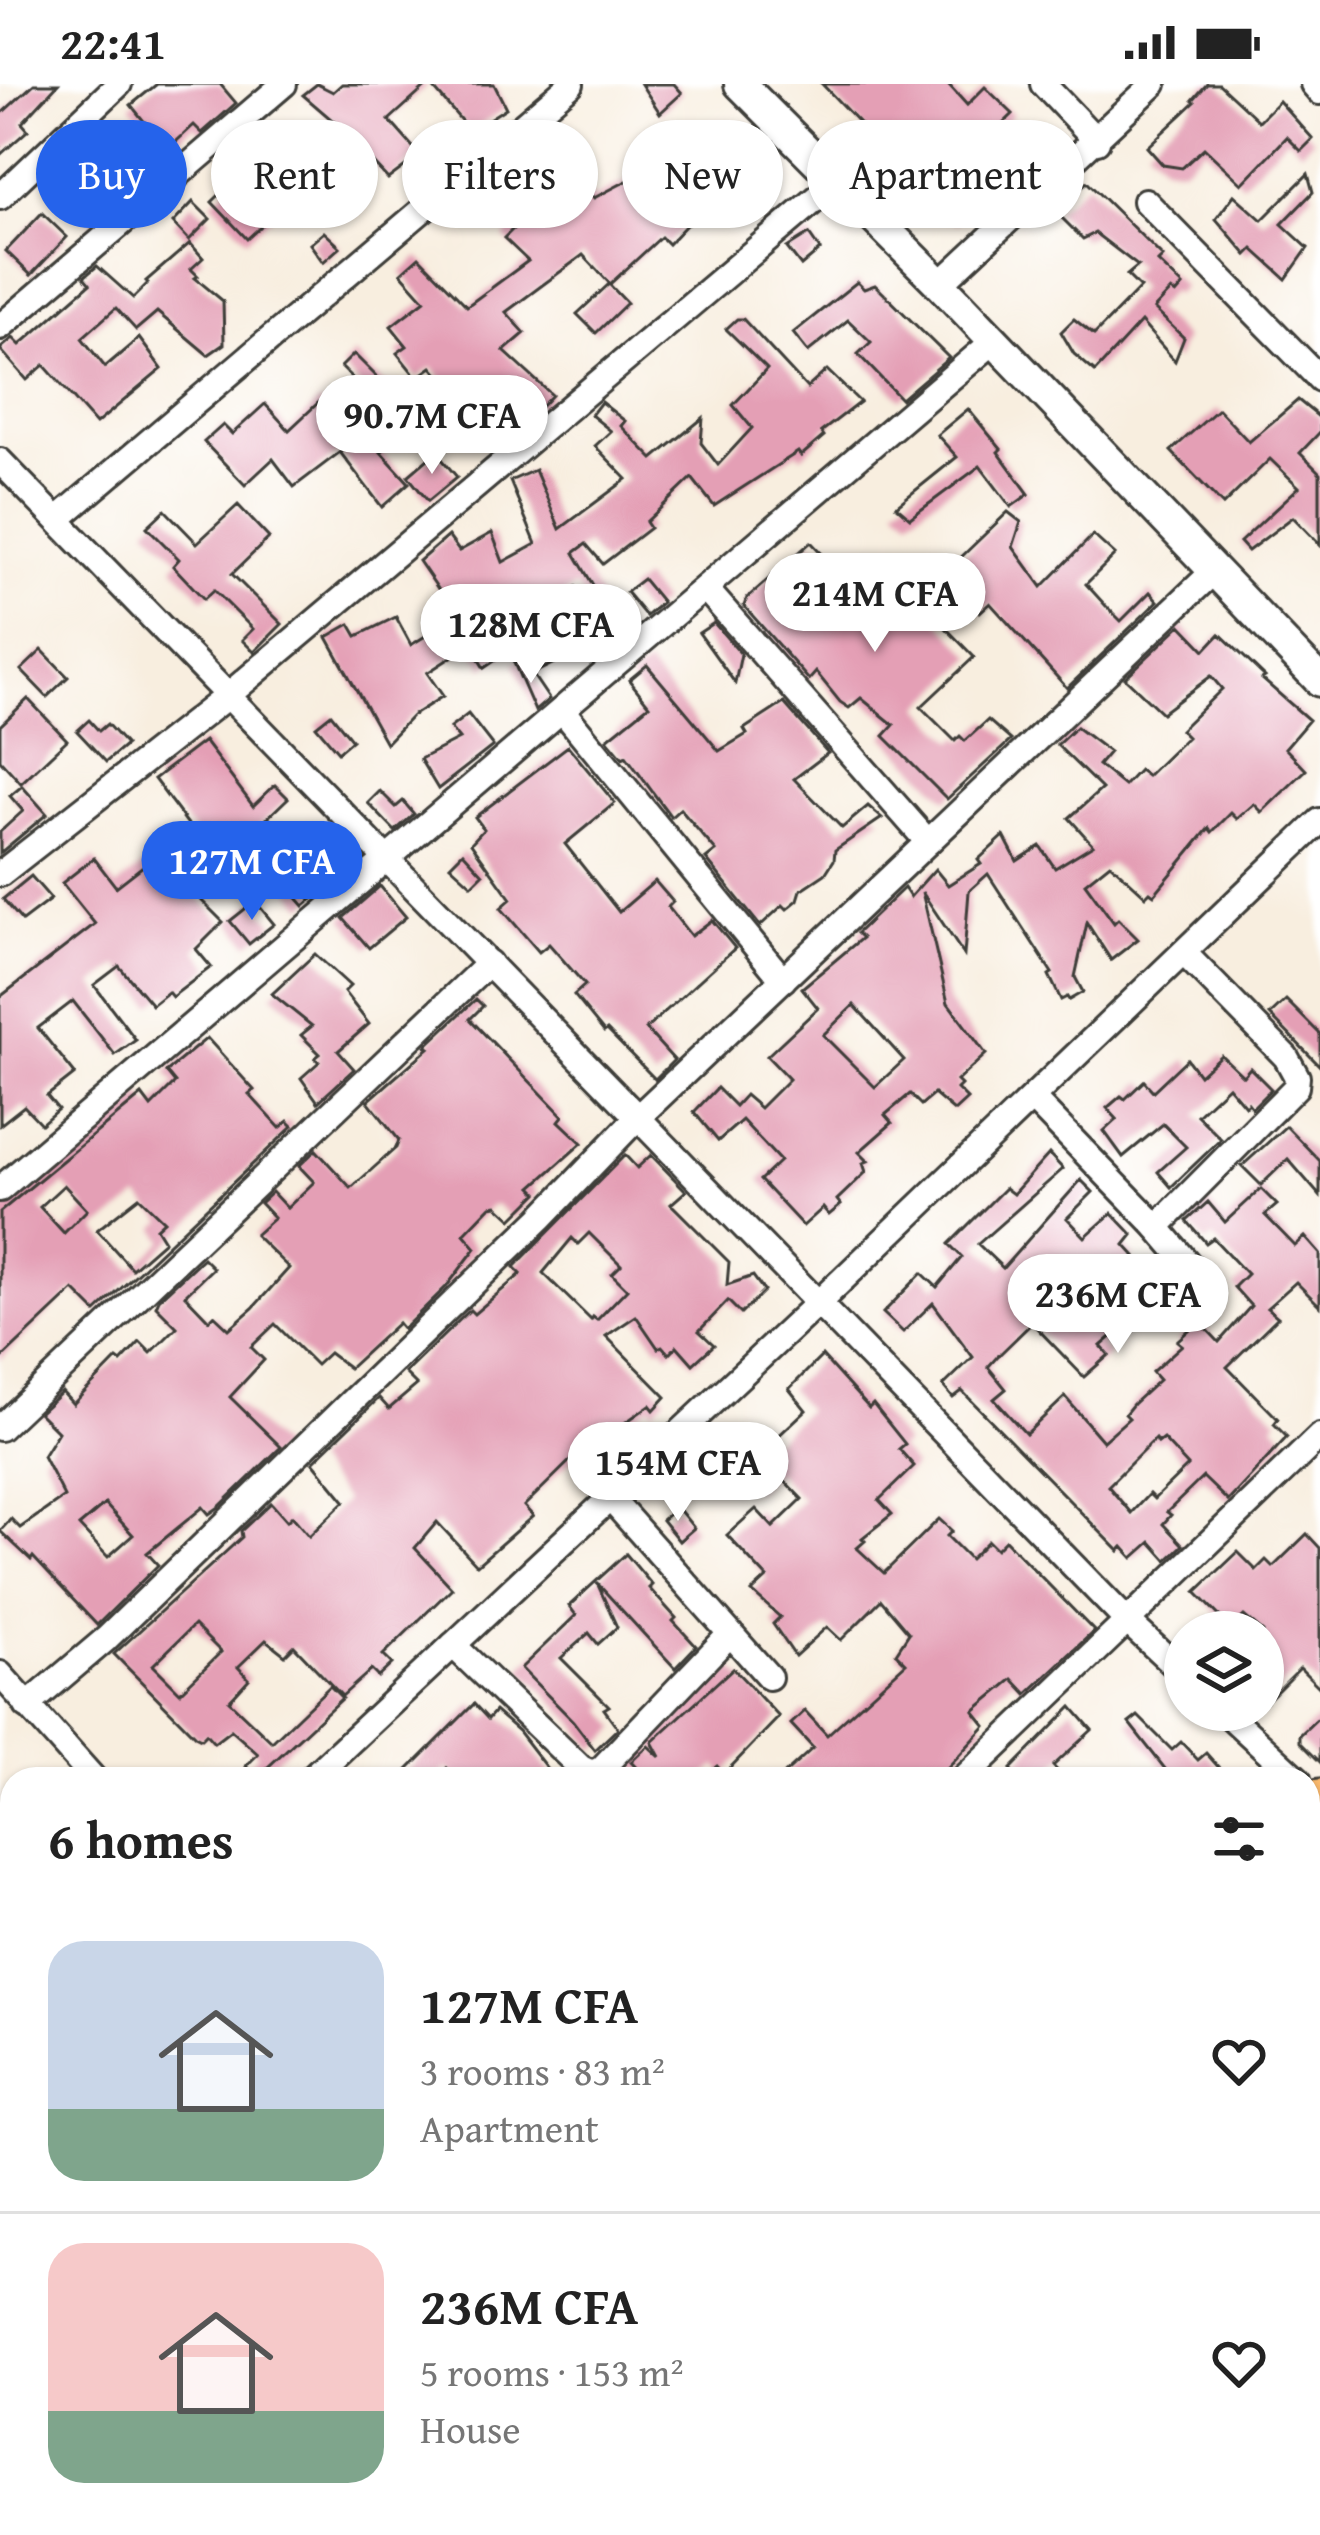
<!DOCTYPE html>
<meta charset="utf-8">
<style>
:root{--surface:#fff;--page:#f6f6f6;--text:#222;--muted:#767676;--line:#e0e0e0;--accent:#2563eb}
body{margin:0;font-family:"Gentium Book Plus",serif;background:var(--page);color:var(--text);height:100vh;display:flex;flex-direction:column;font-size:45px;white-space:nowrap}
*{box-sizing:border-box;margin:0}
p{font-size:39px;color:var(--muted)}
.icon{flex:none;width:66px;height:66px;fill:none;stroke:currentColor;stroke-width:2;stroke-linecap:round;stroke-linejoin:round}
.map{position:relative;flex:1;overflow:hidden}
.drawer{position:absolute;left:0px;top:1683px;width:1320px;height:768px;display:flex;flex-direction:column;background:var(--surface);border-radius:36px 36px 0 0;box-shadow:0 3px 9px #0004}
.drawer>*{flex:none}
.guide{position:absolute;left:36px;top:36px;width:1248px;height:108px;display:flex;gap:24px}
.fabs{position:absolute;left:1164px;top:1527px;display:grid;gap:24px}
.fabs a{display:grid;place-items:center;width:120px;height:120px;border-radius:50%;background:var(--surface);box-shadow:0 3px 9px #0004;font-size:60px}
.price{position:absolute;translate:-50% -102px;padding:0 27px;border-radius:42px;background:#fff;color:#222;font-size:39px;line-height:78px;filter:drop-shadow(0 3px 6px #0008)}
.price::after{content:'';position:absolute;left:50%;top:72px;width:36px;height:27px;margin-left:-18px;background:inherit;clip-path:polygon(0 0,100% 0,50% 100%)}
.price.selected{background:var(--accent);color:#fff}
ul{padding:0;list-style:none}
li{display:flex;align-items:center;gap:36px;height:300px;padding:0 48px}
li+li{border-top:3px solid var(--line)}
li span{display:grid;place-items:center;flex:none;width:336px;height:240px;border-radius:36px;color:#555}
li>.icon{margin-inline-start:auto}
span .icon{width:144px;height:144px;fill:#fffc;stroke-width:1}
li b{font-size:51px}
h2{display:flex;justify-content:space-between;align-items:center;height:144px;padding:0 48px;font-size:51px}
.pill{padding:0 42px;border-radius:54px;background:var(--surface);box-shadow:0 3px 9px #0004;font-size:42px;line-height:108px}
.pill.selected{background:var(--accent);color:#fff}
.status{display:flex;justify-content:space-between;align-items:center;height:84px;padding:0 60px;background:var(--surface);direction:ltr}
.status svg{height:33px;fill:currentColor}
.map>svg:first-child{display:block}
.building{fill:#e49fb5;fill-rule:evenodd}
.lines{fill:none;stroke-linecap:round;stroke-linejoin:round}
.minor-casing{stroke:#3d3c39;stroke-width:30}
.tertiary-casing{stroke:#3d3c39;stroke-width:36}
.primary-casing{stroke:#3d3c39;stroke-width:45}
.minor{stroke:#fff;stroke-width:24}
.tertiary{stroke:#fff;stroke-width:30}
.primary{stroke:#fdbc70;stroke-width:39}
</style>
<div class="status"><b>22:41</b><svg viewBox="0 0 49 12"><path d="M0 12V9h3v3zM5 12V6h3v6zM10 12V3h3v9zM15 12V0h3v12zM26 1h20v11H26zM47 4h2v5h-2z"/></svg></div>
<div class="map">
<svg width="1320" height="2451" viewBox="0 0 1320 2451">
<rect width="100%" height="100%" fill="#fff"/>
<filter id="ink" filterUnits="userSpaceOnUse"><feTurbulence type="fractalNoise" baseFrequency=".00833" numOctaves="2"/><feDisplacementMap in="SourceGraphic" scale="24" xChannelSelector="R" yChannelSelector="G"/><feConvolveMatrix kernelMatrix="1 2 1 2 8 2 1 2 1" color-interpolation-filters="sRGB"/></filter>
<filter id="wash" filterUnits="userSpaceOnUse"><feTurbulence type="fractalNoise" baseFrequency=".004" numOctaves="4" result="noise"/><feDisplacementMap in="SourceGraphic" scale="48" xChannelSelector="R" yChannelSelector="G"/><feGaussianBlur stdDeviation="2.7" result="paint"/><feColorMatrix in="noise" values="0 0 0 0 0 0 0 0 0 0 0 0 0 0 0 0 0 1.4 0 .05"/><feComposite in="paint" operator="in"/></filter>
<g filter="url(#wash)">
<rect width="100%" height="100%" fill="#f8eedf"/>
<g id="blocks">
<g class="building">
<polygon points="34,0 58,0 22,39 28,46 0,71 0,31"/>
<polygon points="157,0 220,0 236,19 202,49 194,41 167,66 131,21"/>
<polygon points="317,0 333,8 342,0 429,0 389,36 420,71 388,95 358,63 335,77 319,57 338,41 303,11"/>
<polygon points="430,0 494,0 506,24 470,47"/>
<polygon points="641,0 674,0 682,9 660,29"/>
<polygon points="822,0 948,0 967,21 985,3 1013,30 972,70 999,98 955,140"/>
<polygon points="1207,0 1219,0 1259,37 1279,17 1313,55 1301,67 1287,53 1242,100 1204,64 1182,84 1163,81 1147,63 1195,18 1193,16"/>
<polygon points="674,45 702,79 698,81 701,96 670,123 687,140 668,160 661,153 610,200 583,171 506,228 525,249 504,267 552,311 540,324 528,314 506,332 472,294 455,310 432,283 417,294 397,269 407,262 391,242 425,216 401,189 419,173 467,222 528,177 504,154 536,122 512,98 545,66 594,114 661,79 649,66"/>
<polygon points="105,48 143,92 124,108 128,112 95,140 76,117 106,91 85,66"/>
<polygon points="253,48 300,97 322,76 344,98 317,125 300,107 247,155 212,118 249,82 233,65"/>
<polygon points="1308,90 1313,108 1282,140 1308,164 1286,195 1253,165 1247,171 1216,135 1234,111 1262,136"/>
<polygon points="1087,98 1163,173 1158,178 1183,202 1176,210 1171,207 1154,225 1184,254 1175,277 1141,238 1095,288 1074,270 1061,248 1074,235 1094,251 1140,204 1127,191 1138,182 1095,149 1083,155 1055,127"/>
<polygon points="193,118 210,135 189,156 173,139"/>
<polygon points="42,129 67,153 31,191 6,167"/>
<polygon points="324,148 340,163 323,178 310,160"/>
<polygon points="809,150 820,166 801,182 787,164"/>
<polygon points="190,159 203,174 191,185 198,192 195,194 223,217 224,260 208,271 157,228 136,246 116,224 82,254 105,283 139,254 162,285 96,340 44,281 27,296 0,265 13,254 20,261 90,200 84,193 97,182 133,214 148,199 146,197"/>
<polygon points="857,198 864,205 875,201 949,274 901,315 858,270 871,258 848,236 808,268 793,249"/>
<polygon points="609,200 627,219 596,249 577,230"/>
<polygon points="737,235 743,235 807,304 827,286 860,318 821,348 824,352 801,372 798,368 714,422 692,394 646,438 650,444 603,480 586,460 574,469 606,523 597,529 576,503 544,521 570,571 534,589 515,563 484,584 470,561 427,589 443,612 412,632 386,659 327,553 350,540 357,552 396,533 411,561 453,535 450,530 454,528 419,477 448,452 459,467 492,449 503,478 536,460 510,397 535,386 560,445 627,395 595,362 611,347 591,331 601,318 625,337 621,342 653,375 703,334 701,359 718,381 752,344 733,321 767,285 726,245"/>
<polygon points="354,270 397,313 393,317 407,333 386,352 391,359 381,368 409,399 382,423 340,368 294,403 273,375 245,401 204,358 223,341 232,350 265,320 289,346 319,318 338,338 367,309 341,283"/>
<polygon points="1298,316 1320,334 1320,348 1300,369 1320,389 1320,461 1293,433 1248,467 1240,458 1299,403 1270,375 1223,421 1171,367 1218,325 1249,358"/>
<polygon points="968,325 1001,365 998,368 1029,410 1011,423 980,382 910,434 896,422 957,373 937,351"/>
<polygon points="436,368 457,393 428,417 408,392"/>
<polygon points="238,421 269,454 232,490 282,540 254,568 242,556 253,545 214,506 204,515 173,482 179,475 147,443 165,426 197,459"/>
<polygon points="1008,428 1021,438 1013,463 1042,503 1093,451 1115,471 1086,500 1106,522 1121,537 1150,508 1158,517 1067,604 990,519 980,528 935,488 947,476 954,480"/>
<polygon points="811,458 839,488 858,472 870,486 881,477 974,573 921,623 955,657 960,652 965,657 988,636 1011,656 947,715 884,652 894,641 861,614 849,624 840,618 816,588 809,596 744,522 747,514"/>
<polygon points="643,495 662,518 646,532 626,508"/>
<polygon points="714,539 741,570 735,599 699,549"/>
<path d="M 1181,541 L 1205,566 L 1220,550 L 1265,593 L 1262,595 L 1309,636 L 1285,664 L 1306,686 L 1262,728 L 1254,720 L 1237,735 L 1231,729 L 1212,748 L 1209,744 L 1154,811 L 1150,808 L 1146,812 L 1110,779 L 1085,799 L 1114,839 L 1118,835 L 1138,855 L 1111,876 L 1087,839 L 1075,893 L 1083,908 L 1069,916 L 1067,913 L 1061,916 L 1049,891 L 1052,889 L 988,790 L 969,807 L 964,871 L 922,808 L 948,919 L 986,970 L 957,997 L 961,1001 L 957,1005 L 967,1015 L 954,1027 L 934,1010 L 921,1021 L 910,1010 L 885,1031 L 892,1039 L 859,1068 L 868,1077 L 863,1079 L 866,1088 L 837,1116 L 841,1121 L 829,1131 L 823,1124 L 803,1142 L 760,1096 L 780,1077 L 742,1036 L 718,1057 L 694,1028 L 717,1004 L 735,1022 L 745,1011 L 760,1024 L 789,995 L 767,972 L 818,924 L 802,904 L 862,854 L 857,849 L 904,804 L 910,813 L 935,785 L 948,801 L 981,780 L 978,776 L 1004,752 L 1017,777 L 1040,762 L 1055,784 L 1093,761 L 1069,734 L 1102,705 L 1057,661 L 1076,643 L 1109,668 L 1098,681 L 1124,702 L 1139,686 L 1147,692 L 1187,653 L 1180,646 L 1222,605 L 1211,592 L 1162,629 L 1125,594 ZM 854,921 L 904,976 L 875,1003 L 823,951 Z"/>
<polygon points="42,566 68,593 47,613 21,586"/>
<polygon points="522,575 549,615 535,627 514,579"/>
<polygon points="647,581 719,667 747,650 744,645 784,619 828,669 794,695 842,744 868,722 882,734 835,766 834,776 825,790 801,806 798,816 787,825 783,821 760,842 706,775 716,767 680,725 671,733 626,672 623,674 607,655 649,621 629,596"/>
<polygon points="28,615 67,656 21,699 0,676 0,642"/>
<polygon points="331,630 352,656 338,668 316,642"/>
<polygon points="468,630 493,662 438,705 420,675 459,655 450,644"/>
<polygon points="89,636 99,647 107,640 126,661 106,678 77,647"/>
<polygon points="204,657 253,722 275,701 288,714 258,743 273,762 235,790 230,784 195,810 223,838 196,865 211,883 172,913 168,908 152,921 119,882 94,901 136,956 115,971 73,917 38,944 75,990 47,1012 58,1025 41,1040 24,1022 0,1041 0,913 95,840 62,799 94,774 116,803 148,778 160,792 202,759 154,695"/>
<polygon points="568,662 615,719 565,760 619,828 655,797 673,818 668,823 691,852 712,836 735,864 646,945 674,976 655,995 607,946 604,948 574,911 585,901 549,860 539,868 501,824 511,815 471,759 484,745 475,733"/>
<polygon points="22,702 47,730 0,769 0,748 23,727 10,712"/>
<polygon points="380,707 396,723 403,717 414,730 395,747 368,719"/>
<polygon points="463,768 483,790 472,801 450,781"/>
<polygon points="285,773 317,811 304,822 272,785"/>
<polygon points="31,792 51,815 22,837 3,815"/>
<polygon points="380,802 406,833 369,864 343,834"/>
<polygon points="255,817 274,840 249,860 230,837"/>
<polygon points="315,870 350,902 344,908 369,940 338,967 354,985 318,1018 301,994 319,978 315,974 320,970 301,951 312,942 272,910"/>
<path d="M 476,915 L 483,922 L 470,935 L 563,1032 L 559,1037 L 582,1059 L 532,1103 L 538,1109 L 512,1135 L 497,1121 L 491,1122 L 464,1150 L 476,1164 L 447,1202 L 403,1245 L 398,1239 L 349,1284 L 329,1269 L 316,1281 L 275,1240 L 251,1263 L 264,1276 L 230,1313 L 281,1363 L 219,1423 L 209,1430 L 203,1423 L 147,1469 L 158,1481 L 97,1541 L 33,1473 L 31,1476 L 0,1447 L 11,1435 L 20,1444 L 64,1413 L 43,1372 L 58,1348 L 39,1329 L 62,1308 L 73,1320 L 117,1275 L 121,1278 L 140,1258 L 151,1269 L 177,1243 L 156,1222 L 159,1215 L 203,1174 L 213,1184 L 185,1211 L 209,1236 L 214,1231 L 229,1245 L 253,1224 L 289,1184 L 255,1151 L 274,1134 L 260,1119 L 272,1108 L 287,1124 L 314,1098 L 299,1082 L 316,1066 L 351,1104 L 396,1064 L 399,1056 L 368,1017 L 429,964 L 426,962 ZM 105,1420 L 133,1451 L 108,1473 L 79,1442 Z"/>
<polygon points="1286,916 1320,950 1320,982 1270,931"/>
<path d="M 207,954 L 254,1006 L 249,1010 L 280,1044 L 288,1037 L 293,1042 L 96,1228 L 74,1206 L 0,1276 L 0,1128 L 142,1011 L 151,1023 L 175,999 L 166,988 ZM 64,1101 L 87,1126 L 64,1149 L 40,1123 ZM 139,1113 L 164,1137 L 156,1144 L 164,1157 L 132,1185 L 97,1146 Z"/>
<polygon points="1221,971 1243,992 1250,984 1271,1005 1252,1024 1248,1019 1245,1022 1228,1002 1197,1031 1221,1055 1171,1103 1158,1088 1186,1063 1163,1040 1123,1073 1104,1047 1117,1035 1107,1024 1121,1012 1125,1015 1144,997 1153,1007 1187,975 1199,991"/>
<polygon points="1286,1042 1320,1077 1320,1112 1288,1075 1261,1101 1242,1082"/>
<path d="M 1049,1070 L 1063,1085 L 978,1160 L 1003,1184 L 1081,1096 L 1093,1108 L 1067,1134 L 1085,1153 L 1112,1129 L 1133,1151 L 1125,1161 L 1135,1172 L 1125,1181 L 1155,1215 L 1101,1262 L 1109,1271 L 1084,1293 L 1032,1239 L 997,1273 L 988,1283 L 1006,1305 L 994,1315 L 1026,1350 L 1065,1313 L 1103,1357 L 1129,1334 L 1125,1330 L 1133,1320 L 1159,1296 L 1152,1288 L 1182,1261 L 1177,1257 L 1199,1237 L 1219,1258 L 1251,1222 L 1234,1203 L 1247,1190 L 1213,1154 L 1206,1159 L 1187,1137 L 1208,1118 L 1225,1138 L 1261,1105 L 1277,1121 L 1265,1131 L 1295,1162 L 1305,1153 L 1320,1170 L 1320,1222 L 1296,1198 L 1267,1224 L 1278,1233 L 1227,1283 L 1278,1335 L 1274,1340 L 1287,1353 L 1228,1417 L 1203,1393 L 1167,1428 L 1171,1431 L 1163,1440 L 1183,1461 L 1167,1476 L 1151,1458 L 1133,1474 L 1123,1463 L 1119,1467 L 962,1307 L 953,1314 L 943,1302 L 973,1273 L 933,1219 L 903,1248 L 883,1229 L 922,1189 L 937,1203 L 962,1173 L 949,1160 L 1005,1104 L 1013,1110 ZM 1155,1355 L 1158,1359 L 1163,1355 L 1188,1382 L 1154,1415 L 1149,1410 L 1131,1429 L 1108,1402 Z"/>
<path d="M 625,1071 L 637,1084 L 651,1071 L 686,1107 L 671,1120 L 729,1178 L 727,1201 L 753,1192 L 764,1207 L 741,1230 L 728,1217 L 699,1247 L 714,1261 L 693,1280 L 677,1262 L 669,1270 L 662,1262 L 658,1264 L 636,1232 L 606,1252 L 666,1313 L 654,1326 L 650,1321 L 619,1343 L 587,1373 L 581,1366 L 524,1422 L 533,1432 L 477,1481 L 437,1438 L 415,1464 L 452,1504 L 383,1571 L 392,1580 L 378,1593 L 371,1586 L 342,1612 L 294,1562 L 285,1571 L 266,1556 L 238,1583 L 249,1595 L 229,1617 L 272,1658 L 330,1602 L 342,1614 L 256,1694 L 246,1682 L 258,1670 L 231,1646 L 214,1659 L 206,1650 L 201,1655 L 195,1652 L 114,1570 L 242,1453 L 241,1447 L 271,1419 L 287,1437 L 292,1432 L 309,1452 L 345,1417 L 313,1378 L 379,1314 L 389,1325 L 417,1301 L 405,1289 L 470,1226 L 474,1230 L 521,1190 L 514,1183 ZM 589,1149 L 621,1181 L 612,1190 L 627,1205 L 597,1236 L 593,1233 L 591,1236 L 543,1189 L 572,1154 L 578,1160 ZM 194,1541 L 221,1568 L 180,1608 L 153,1581 Z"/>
<polygon points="822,1272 869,1324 873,1320 905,1360 899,1365 914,1382 879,1416 892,1430 862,1454 865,1457 857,1464 884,1489 939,1435 952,1447 947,1452 970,1475 988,1457 996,1465 1005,1456 1094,1547 1027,1610 1013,1595 974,1627 986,1642 937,1695 779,1695 813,1664 791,1640 805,1627 827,1651 906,1579 896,1569 909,1549 881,1516 841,1556 827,1543 795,1572 773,1540 780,1533 752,1508 767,1494 727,1451 756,1425 773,1443 802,1415 775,1387 755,1406 726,1376 747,1356 759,1370 806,1326 789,1305"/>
<polygon points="677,1423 694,1444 679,1457 662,1436"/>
<polygon points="1307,1450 1320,1464 1320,1604 1300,1584 1263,1621 1263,1548 1244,1532 1231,1544 1196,1508 1238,1468 1256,1486 1266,1476 1273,1483"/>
<polygon points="626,1470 652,1501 649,1504 676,1534 673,1537 696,1562 675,1584 597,1499 617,1543 598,1560 589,1549 561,1574 609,1622 604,1625 618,1644 595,1666 573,1637 521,1584 576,1531 569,1522"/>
<polygon points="733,1584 779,1633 724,1690 717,1682 701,1695 647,1695 631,1678 648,1662 660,1673 652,1658"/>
<polygon points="474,1620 488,1635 495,1627 518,1647 555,1695 458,1695 447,1684 437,1695 399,1695"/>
<polygon points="1072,1623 1092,1646 1053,1682 1065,1695 1020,1695 1011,1685"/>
<polygon points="1138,1632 1172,1666 1181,1658 1198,1676 1206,1669 1229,1695 1173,1695 1129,1639"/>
<polygon points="1320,1632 1320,1678 1300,1658 1300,1651"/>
</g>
</g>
</g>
<g filter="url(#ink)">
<use href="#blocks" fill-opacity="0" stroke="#3d3c39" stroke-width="3"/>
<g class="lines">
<defs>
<g id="minor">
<polyline points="1043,0 1097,57"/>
<polyline points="1313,0 1320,8"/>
<polyline points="0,113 119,0"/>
<polyline points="1145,117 1320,295"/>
<polyline points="940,200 1154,0"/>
<polyline points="0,243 284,0"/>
<polyline points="0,377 1126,1536 1185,1591"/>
<polyline points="58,435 571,0"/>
<polyline points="705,504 928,758"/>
<polyline points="562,626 783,896"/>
<polyline points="0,790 226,613 835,99"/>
<polyline points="1032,1014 1157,1143 1203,1197"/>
<polyline points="0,1105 994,257"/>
<polyline points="1157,1143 1296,1003 1297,993 1286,973 1184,869"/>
<polyline points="0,1344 489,879"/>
<polyline points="610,1414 769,1593"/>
<polyline points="453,1561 581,1684 592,1689 601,1685 730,1550"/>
<polyline points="0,1590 94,1695"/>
<polyline points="27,1622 106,1555 541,1134 637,1034 1214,487"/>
<polyline points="1223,1626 1298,1695"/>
<polyline points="310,1695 817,1220 1320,737"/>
<polyline points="963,1695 1320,1352"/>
<polyline points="1308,1844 1320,1856"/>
<polyline points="0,1949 12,1949"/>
<polyline points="1308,2175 1320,2188"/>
<polyline points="0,2228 12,2228"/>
<polyline points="1308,2408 1320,2397"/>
<polyline points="782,2439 793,2451"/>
<polyline points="1178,2439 1190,2451"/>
<polyline points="187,2451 200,2439"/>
<polyline points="1262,2451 1275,2439"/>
</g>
<polyline id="tertiary" points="740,0 940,200 1320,597"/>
<g id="primary">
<polyline points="1308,1728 1320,1715"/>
<polyline points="560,2451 572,2439"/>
<polyline points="600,2451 612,2439"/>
</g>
</defs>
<use href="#minor" class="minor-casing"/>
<use href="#tertiary" class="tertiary-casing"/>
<use href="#primary" class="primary-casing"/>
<use href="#minor" class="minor"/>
<use href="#tertiary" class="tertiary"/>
<use href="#primary" class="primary"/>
</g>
</g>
</svg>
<div class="fabs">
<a><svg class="icon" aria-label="layers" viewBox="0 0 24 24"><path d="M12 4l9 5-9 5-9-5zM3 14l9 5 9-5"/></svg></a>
</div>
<b class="price" style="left:432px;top:393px">90.7M CFA</b>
<b class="price" style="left:875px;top:571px">214M CFA</b>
<b class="price" style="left:531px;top:602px">128M CFA</b>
<b class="price selected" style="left:252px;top:839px">127M CFA</b>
<b class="price" style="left:1118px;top:1272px">236M CFA</b>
<b class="price" style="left:678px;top:1440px">154M CFA</b>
<div class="guide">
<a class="pill selected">Buy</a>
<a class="pill">Rent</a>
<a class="pill">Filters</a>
<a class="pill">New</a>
<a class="pill">Apartment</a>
</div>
<section class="drawer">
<h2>6 homes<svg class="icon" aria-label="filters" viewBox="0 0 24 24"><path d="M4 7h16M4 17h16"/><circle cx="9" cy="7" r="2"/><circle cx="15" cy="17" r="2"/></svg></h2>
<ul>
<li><span style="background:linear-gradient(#c9d6e8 70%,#7fa58c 0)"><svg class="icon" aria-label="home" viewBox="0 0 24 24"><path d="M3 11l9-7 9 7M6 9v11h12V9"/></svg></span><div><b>127M CFA</b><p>3 rooms · 83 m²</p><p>Apartment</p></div><svg class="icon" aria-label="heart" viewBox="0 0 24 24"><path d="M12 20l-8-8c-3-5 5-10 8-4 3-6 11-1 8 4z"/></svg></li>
<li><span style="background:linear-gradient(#f6c9c9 70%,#7fa58c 0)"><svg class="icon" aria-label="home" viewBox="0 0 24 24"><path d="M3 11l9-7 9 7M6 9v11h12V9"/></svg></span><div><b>236M CFA</b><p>5 rooms · 153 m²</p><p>House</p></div><svg class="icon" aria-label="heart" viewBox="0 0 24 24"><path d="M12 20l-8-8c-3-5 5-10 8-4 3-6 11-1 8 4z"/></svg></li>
</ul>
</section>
</div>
